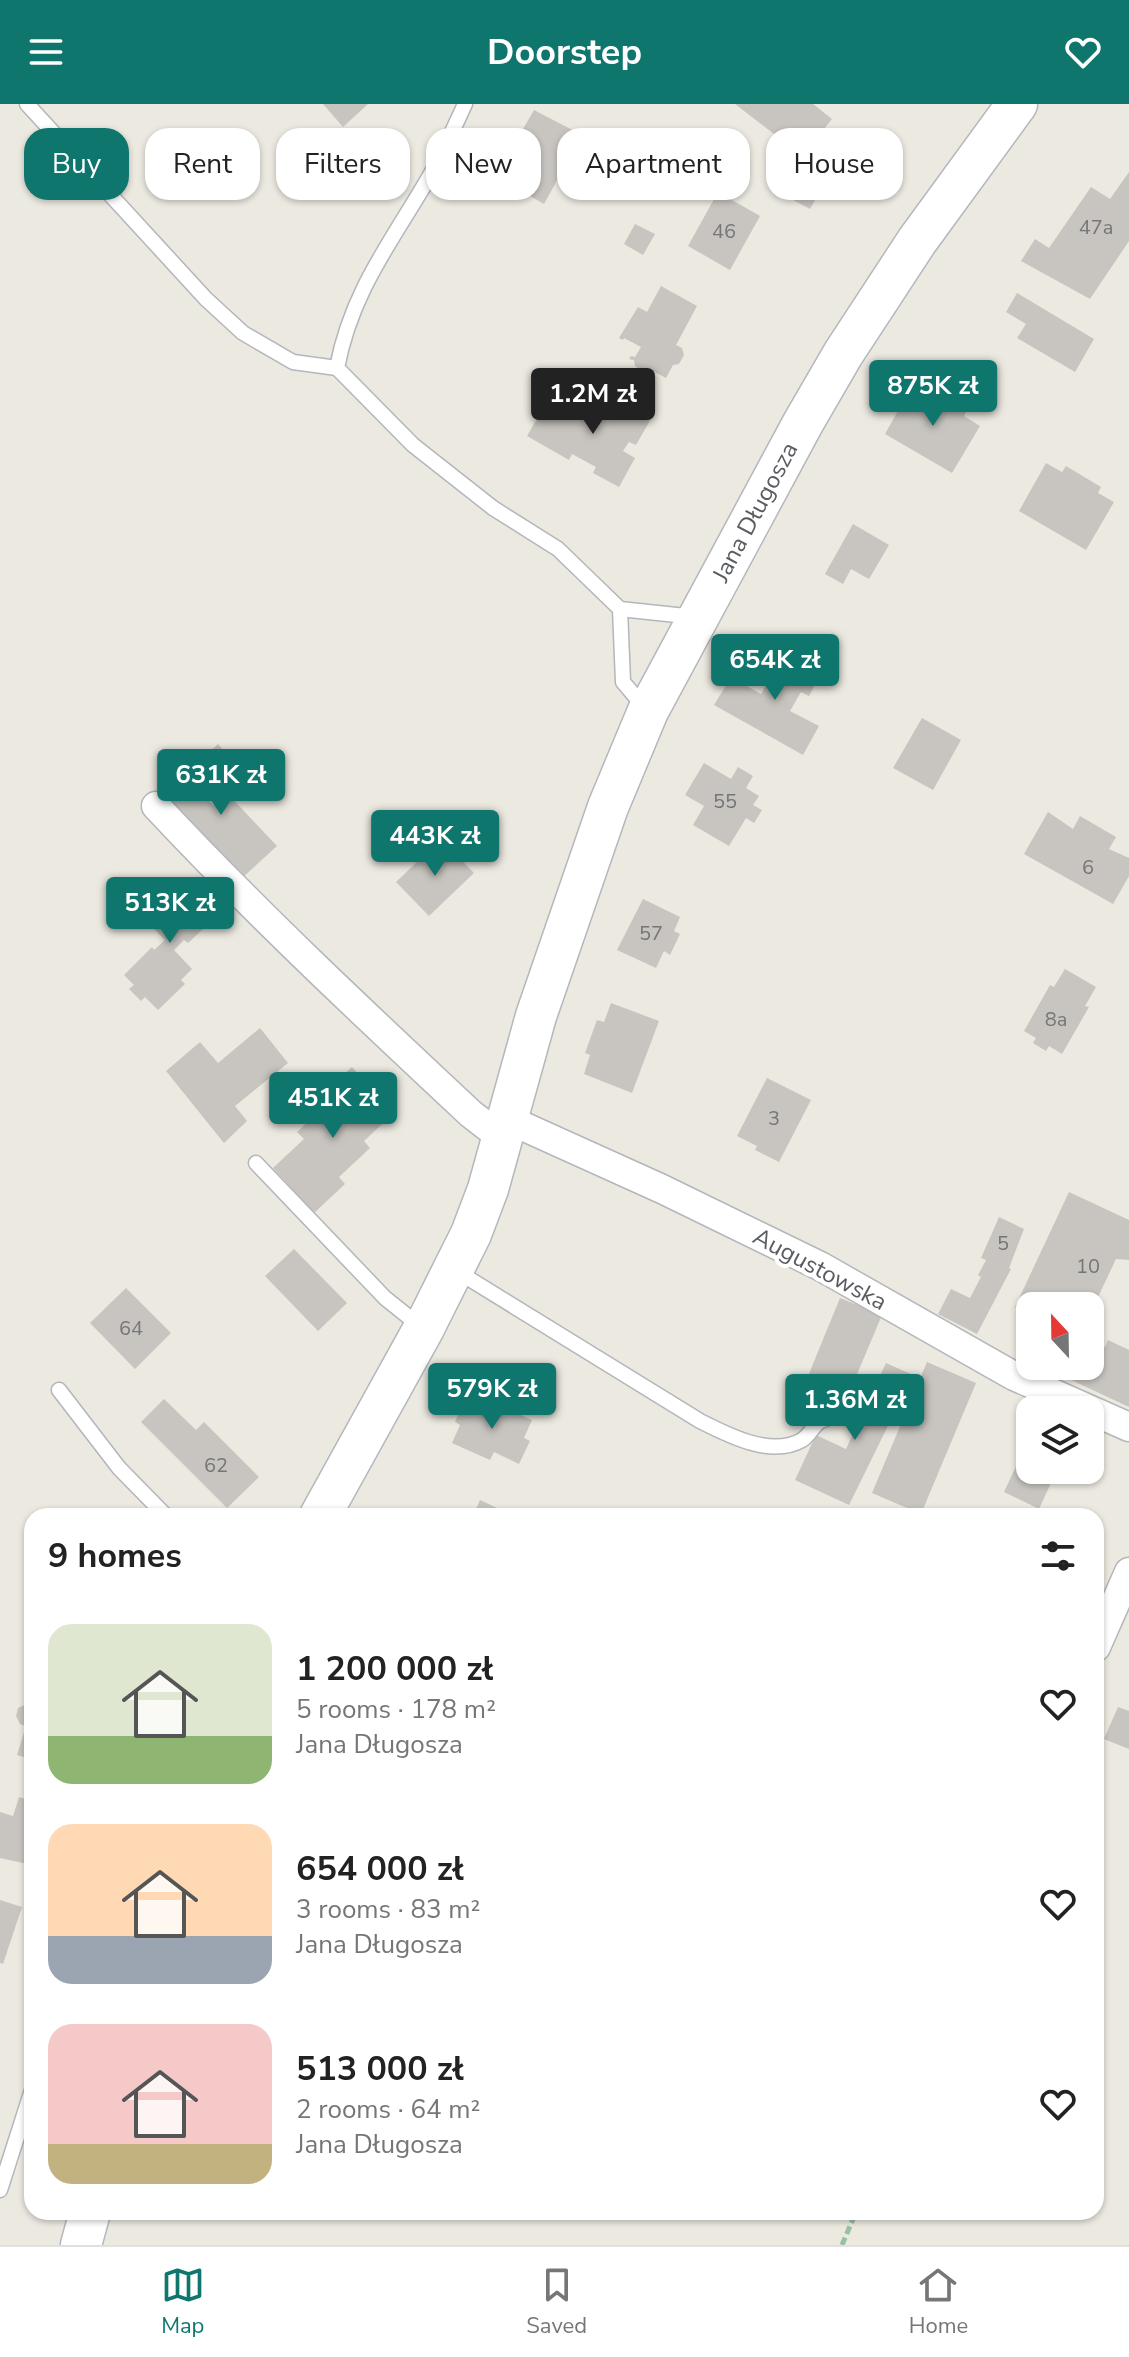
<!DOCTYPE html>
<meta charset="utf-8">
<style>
:root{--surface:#fff;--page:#f2f2f2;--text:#222;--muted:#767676;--line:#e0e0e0;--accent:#0f766e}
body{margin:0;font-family:"Nunito Sans",sans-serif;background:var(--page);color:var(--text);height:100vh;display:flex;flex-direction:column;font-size:30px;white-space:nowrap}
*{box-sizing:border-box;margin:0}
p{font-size:26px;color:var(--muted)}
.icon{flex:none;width:44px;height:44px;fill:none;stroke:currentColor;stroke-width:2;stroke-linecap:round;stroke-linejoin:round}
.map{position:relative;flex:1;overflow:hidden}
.details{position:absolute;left:24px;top:1404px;width:1080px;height:712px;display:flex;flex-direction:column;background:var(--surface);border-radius:24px;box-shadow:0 2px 6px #0004}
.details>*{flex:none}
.guide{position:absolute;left:24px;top:24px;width:1082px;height:72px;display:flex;gap:16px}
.needle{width:52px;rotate:338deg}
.tools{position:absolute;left:1016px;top:1188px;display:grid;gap:16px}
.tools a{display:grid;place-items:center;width:88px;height:88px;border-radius:16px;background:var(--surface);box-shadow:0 2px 6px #0004;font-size:40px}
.price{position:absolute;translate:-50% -68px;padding:0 18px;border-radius:8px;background:var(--accent);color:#fff;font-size:26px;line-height:52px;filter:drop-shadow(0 2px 4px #0008)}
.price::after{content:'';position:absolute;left:50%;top:48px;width:24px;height:18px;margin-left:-12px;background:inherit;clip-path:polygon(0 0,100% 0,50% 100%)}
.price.selected{background:#222;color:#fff}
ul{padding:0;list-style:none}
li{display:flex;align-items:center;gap:24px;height:200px;padding:0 24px}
li span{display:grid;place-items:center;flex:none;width:224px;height:160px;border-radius:24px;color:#555}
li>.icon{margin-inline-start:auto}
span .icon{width:96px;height:96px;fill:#fffc;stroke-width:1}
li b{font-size:34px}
h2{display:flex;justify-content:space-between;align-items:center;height:96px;padding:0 24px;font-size:34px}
.chip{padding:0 28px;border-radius:24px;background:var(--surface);box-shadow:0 2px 6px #0004;font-size:28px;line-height:72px}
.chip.selected{background:var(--accent);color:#fff}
header{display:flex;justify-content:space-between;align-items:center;height:104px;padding:0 24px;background:var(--accent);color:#fff;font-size:36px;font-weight:700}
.tab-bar{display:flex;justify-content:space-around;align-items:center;height:112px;border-top:2px solid var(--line);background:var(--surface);font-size:22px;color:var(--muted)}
.tab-bar a{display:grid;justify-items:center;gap:4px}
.tab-bar .selected{color:var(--accent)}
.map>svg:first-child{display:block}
.building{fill:#c8c5c0}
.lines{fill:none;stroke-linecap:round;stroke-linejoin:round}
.lane-casing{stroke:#b3b6ba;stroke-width:17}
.street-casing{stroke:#b3b6ba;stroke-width:31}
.secondary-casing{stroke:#b4b7bc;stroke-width:43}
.path{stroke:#98c1a3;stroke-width:5;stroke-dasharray:8 4;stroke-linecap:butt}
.lane{stroke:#fff;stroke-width:14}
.street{stroke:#fff;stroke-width:28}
.secondary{stroke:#fff;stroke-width:40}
.labels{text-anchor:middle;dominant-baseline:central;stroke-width:8;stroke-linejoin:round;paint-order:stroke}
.number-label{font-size:20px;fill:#757678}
.street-label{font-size:24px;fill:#595c60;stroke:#fff}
</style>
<header><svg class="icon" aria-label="menu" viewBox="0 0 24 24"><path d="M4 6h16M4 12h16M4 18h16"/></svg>Doorstep<svg class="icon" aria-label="heart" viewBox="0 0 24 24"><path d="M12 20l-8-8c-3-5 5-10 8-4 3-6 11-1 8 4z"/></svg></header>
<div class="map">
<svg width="1129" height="2141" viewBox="0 0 1129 2141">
<rect width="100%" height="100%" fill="#ebe9e0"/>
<g class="building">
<polygon points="323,0 368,0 343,23"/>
<polygon points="735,0 813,0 832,15 820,30 817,28 800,50"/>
<polygon points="534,6 582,31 544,100 516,84 538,43 519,32"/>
<polygon points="795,63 826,77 810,105 778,88"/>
<polygon points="1129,68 1129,137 1090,195 1021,157 1035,135 1049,144 1091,83 1110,95"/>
<polygon points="718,88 760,112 730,166 688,142"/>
<polygon points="635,120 655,130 643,151 624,140"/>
<polygon points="661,182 697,202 676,241 682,244 684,251 679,260 673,261 666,274 647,264 641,266 635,262 634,256 629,255 631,252 635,253 641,243 624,234 623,236 619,234 638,203 647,208"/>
<polygon points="1017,189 1094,235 1075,268 1017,234 1026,220 1006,208"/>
<polygon points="912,282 928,292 932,285 967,306 964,312 980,322 952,369 885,330"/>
<polygon points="605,287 652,313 636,341 629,338 623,347 635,354 619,383 593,369 596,363 572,350 569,356 527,332 543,304 551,308 558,295 600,318 612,295 604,290"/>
<polygon points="1046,359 1062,368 1066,362 1101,383 1098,389 1114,398 1086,446 1019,407"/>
<polygon points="853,420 889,441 869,475 851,465 843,480 825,470"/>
<polygon points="780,545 822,568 809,592 801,588 790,607 819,622 803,651 714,601 731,573 761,590 772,571 767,569"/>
<polygon points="922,614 961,636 933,686 893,664"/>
<polygon points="218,640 230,654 197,684 213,701 226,688 277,742 242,774 164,690"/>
<polygon points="704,659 731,675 738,663 753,672 746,684 759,692 753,701 762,706 754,719 746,714 729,742 693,721 704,702 685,691"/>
<polygon points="1048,708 1073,725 1080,712 1116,733 1109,745 1129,754 1129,772 1113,800 1024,750"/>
<polygon points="441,735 474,769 429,812 396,778"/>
<polygon points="182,777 191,787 196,782 208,795 203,799 216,813 188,839 184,836 174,846 192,865 181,876 185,880 158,906 145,893 141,897 129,885 134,881 124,871 152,843 154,846 165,836 146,817 157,806 154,803"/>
<polygon points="643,795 680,813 674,827 680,830 670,851 664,847 656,864 617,846"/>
<polygon points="1065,865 1096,883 1085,902 1089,903 1062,950 1049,942 1046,947 1033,939 1036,934 1024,927 1050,881 1054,883"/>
<polygon points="611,899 659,917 632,989 584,970 590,951 585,949 597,916 604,918"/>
<polygon points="260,924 288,959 235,1002 247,1017 224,1039 166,967 200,938 218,959"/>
<polygon points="352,963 394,1009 364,1037 370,1044 339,1073 345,1080 314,1109 273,1064 304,1035 297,1028 328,999 321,991"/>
<polygon points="767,974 811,996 779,1058 755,1046 757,1042 737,1032"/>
<polygon points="1069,1088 1129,1116 1129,1156 1116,1155 1090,1210 1090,1202 1030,1202 1030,1210 1015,1203"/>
<polygon points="999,1113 1024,1125 1009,1164 1011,1165 977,1230 938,1210 951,1185 970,1194 981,1173 978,1171 986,1156 981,1154"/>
<polygon points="294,1145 347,1199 318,1227 265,1172"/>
<polygon points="126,1184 171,1229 135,1265 90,1219"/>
<polygon points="840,1194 882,1211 847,1294 806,1277"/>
<polygon points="1090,1236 1105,1243 1108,1236 1129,1246 1129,1303 1041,1262 1090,1262"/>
<polygon points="927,1258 976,1279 921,1410 872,1389"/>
<polygon points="886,1259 913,1271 849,1401 795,1376 816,1331 846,1345"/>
<polygon points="474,1290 532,1316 524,1334 530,1337 519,1360 494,1348 490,1356 452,1339 460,1321 455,1318 460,1306 466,1309"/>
<polygon points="164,1295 196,1326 204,1318 259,1373 227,1404 141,1318"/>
<polygon points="1025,1343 1030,1345 1030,1366 1057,1366 1039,1405 1004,1388"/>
<polygon points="480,1396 514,1412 473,1412"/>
<polygon points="27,1600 32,1601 32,1662 27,1654 17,1651 26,1622 20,1620 16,1612 18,1604"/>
<polygon points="1118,1603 1129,1607 1129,1645 1104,1635"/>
<polygon points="19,1693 32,1697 32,1761 0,1754 0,1708 13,1712"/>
<polygon points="0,1796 22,1803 3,1860 0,1859"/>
</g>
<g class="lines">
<defs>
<g id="lane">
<polyline points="27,0 206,195 243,229 293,258 337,264"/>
<path d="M 465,0 C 456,20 446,41 436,61 C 397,131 352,183 337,264 L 413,341 L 493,404 L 558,445 L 620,505 L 623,578 L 645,604"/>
<polyline points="620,505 695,513"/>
<polyline points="256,1059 385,1194 420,1222"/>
<path d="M 455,1166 L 700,1317 C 728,1331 771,1354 802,1336 C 810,1331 812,1323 819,1318 C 826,1313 841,1312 850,1309"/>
<polyline points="59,1286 119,1364 166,1412"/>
<polyline points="0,2086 32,1986"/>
</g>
<g id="street">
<path d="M 156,702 C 257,810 364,910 471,1010 L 502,1034"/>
<polyline points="507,1015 662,1085 820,1162 1014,1272 1129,1323"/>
<polyline points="1096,1543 1129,1468"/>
</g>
<g id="secondary">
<polyline points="320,1412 424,1224 471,1130 488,1085 536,912 608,703 648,607 803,319 843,250 917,137 1017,0"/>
<polyline points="81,2141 90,2108"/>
</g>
</defs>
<use href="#lane" class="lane-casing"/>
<use href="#street" class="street-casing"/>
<use href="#secondary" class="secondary-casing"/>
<polyline class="path" points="842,2141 856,2108"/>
<use href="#lane" class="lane"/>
<use href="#street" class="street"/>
<use href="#secondary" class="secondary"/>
</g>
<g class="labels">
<g class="number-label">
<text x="1096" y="123">47a</text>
<text x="724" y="127">46</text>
<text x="725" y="697">55</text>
<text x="1088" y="763">6</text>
<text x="651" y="829">57</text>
<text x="1056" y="915">8a</text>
<text x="774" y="1014">3</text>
<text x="1003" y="1139">5</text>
<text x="1088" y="1162">10</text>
<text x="131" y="1224">64</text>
<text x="216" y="1361">62</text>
</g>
<g class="street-label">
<text transform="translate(755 408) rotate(-62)">Jana Długosza</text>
<text transform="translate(820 1165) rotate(28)">Augustowska</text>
</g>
</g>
</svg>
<div class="tools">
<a><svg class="needle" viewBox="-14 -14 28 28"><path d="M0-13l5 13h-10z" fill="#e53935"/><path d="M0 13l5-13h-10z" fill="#767676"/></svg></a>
<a><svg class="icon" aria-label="layers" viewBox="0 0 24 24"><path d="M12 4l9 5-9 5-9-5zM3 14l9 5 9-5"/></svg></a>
</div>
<b class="price" style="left:933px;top:324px">875K zł</b>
<b class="price selected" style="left:593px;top:332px">1.2M zł</b>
<b class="price" style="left:775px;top:598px">654K zł</b>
<b class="price" style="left:221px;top:713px">631K zł</b>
<b class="price" style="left:435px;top:774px">443K zł</b>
<b class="price" style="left:170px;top:841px">513K zł</b>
<b class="price" style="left:333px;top:1036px">451K zł</b>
<b class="price" style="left:492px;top:1327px">579K zł</b>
<b class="price" style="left:855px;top:1338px">1.36M zł</b>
<div class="guide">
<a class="chip selected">Buy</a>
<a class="chip">Rent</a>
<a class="chip">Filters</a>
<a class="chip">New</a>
<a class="chip">Apartment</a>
<a class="chip">House</a>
</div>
<section class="details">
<h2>9 homes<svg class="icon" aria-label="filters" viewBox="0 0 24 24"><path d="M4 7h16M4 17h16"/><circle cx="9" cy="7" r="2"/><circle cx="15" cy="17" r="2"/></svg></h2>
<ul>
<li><span style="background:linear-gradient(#dfe7d0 70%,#8fb573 0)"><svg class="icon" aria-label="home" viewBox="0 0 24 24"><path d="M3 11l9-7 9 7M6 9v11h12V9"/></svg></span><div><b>1 200 000 zł</b><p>5 rooms · 178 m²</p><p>Jana Długosza</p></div><svg class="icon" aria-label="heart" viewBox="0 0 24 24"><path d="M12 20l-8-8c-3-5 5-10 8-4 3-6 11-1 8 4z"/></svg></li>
<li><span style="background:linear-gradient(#ffd9b3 70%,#9aa5b1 0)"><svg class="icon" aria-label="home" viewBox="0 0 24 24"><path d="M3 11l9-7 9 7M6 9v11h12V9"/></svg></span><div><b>654 000 zł</b><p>3 rooms · 83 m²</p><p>Jana Długosza</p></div><svg class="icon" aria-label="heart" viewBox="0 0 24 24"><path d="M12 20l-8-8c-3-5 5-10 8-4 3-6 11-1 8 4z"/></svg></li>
<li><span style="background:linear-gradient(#f6c9c9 75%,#c2b280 0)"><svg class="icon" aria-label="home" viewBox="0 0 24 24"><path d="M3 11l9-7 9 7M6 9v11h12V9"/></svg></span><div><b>513 000 zł</b><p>2 rooms · 64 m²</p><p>Jana Długosza</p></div><svg class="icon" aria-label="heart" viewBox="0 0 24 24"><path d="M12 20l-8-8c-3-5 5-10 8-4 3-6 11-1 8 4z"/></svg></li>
</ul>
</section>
</div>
<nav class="tab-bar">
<a class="selected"><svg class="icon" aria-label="map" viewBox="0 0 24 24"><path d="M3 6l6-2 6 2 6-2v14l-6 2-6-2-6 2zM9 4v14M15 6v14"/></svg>Map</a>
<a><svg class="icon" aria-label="saved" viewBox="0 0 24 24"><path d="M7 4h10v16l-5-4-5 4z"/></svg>Saved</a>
<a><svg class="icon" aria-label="home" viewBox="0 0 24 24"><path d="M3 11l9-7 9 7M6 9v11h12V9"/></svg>Home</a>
</nav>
